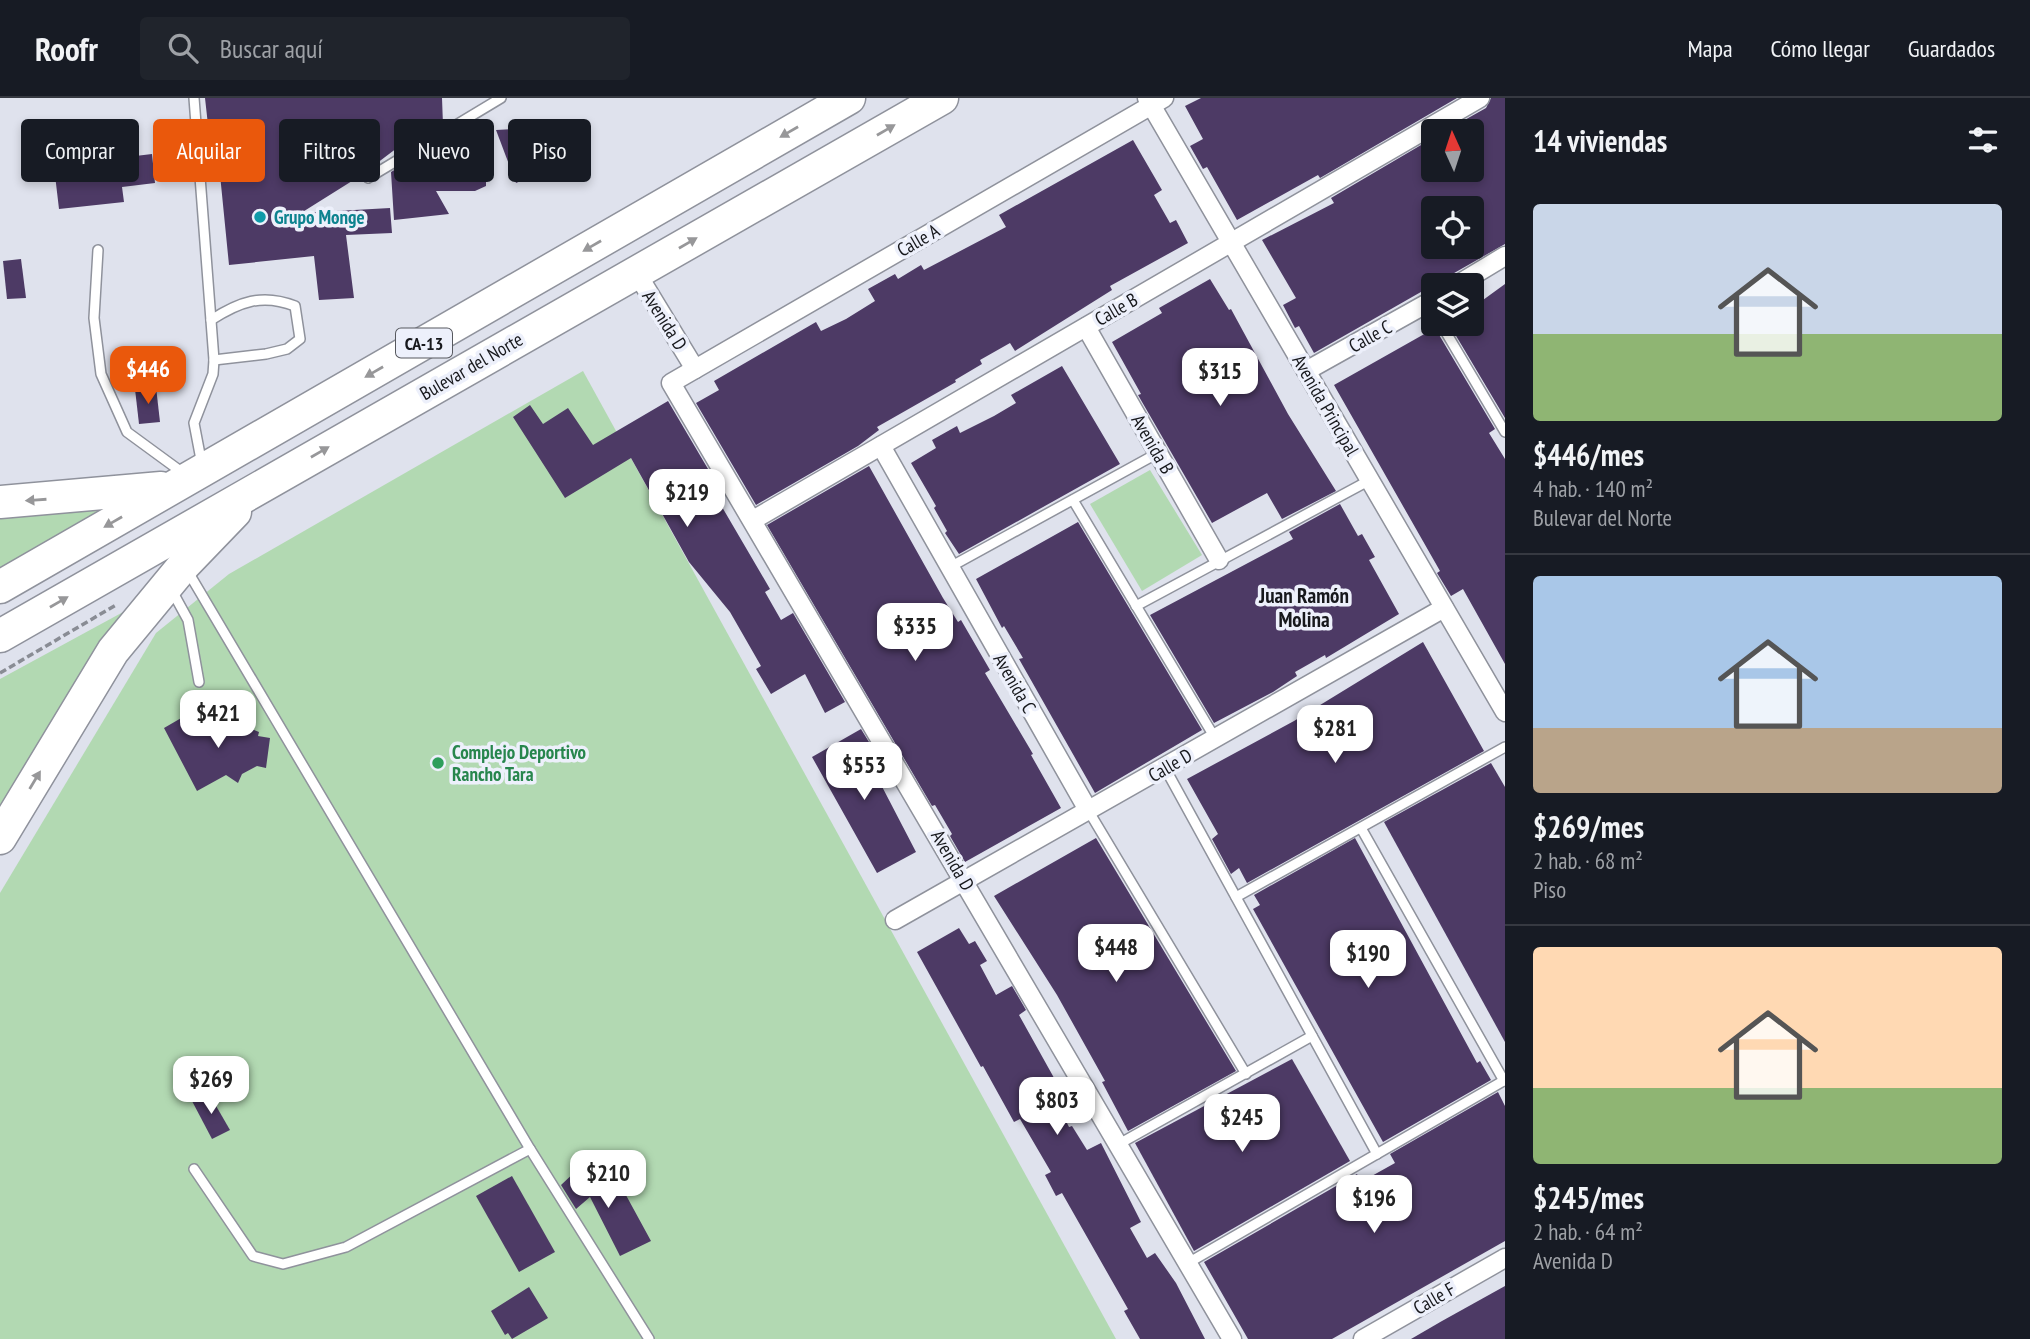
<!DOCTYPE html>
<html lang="es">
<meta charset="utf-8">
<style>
:root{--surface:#171b24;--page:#20242c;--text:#f1f3f6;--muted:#9ea1a6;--line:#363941;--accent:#ea580c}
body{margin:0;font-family:"PT Sans Narrow",sans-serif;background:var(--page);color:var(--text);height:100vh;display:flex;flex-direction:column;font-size:26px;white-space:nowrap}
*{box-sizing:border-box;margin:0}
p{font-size:23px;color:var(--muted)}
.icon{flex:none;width:38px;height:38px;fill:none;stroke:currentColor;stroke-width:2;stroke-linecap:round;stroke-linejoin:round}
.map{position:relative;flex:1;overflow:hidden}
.panel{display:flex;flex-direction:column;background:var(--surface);width:525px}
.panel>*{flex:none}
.hud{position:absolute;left:21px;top:21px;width:665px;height:63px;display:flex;gap:14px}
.needle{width:46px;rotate:357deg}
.buttons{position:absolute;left:1421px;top:21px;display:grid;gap:14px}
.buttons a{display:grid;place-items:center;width:63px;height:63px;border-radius:7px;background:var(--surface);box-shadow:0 4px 10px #0003;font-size:35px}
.price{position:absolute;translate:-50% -60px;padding:0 16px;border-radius:14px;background:#fff;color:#222;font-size:23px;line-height:46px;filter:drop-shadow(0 2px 4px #0008)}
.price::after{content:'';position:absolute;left:50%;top:42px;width:21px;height:16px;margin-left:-10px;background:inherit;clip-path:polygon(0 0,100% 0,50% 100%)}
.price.current{background:var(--accent);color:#fff}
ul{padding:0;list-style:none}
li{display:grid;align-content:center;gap:14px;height:371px;padding:0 28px}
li+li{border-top:2px solid var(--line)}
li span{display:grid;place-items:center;height:217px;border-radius:7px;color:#555}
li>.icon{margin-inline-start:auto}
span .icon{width:126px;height:126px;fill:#fffc;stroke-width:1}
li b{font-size:30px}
h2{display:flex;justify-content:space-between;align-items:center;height:84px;padding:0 28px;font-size:30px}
.tag{padding:0 24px;border-radius:7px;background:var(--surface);box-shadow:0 4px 10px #0003;font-size:24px;line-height:63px}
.tag.current{background:var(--accent);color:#fff}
header{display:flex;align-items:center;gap:42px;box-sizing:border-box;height:98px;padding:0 35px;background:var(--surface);border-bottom:2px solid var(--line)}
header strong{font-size:33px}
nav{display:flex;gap:38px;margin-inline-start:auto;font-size:24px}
.search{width:490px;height:63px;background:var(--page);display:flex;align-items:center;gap:18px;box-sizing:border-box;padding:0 24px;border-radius:7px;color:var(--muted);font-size:26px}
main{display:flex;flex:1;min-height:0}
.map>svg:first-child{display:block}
.green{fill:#b2d9b2}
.building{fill:#4d3a65;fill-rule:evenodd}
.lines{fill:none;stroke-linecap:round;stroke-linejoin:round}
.lane-casing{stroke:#8f929c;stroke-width:12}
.street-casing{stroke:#8f929c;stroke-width:21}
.highway-casing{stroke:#8f929c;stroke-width:35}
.path{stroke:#898c94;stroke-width:3.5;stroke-dasharray:7 3.5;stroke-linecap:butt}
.lane{stroke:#fff;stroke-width:9}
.street{stroke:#fff;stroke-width:18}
.highway{stroke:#fff;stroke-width:32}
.oneway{fill:#979799}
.culture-dot{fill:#0f9aa8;stroke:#edf0fb;stroke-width:2.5}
.leisure-dot{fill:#2e9e5b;stroke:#edf0fb;stroke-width:2.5}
.labels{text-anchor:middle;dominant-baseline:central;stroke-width:7;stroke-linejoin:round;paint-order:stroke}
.shield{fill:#edf0fb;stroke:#57595f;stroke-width:2}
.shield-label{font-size:18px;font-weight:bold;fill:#17181c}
.culture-label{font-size:19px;font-weight:bold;fill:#0d838f;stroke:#edf0fb;text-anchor:start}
.street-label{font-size:19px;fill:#17181c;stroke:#edf0fb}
.leisure-label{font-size:19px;font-weight:bold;fill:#27864d;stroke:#edf0fb;text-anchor:start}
.neighbourhood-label{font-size:21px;font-weight:bold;fill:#17181c;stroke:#edf0fb}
</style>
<header>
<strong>Roofr</strong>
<div class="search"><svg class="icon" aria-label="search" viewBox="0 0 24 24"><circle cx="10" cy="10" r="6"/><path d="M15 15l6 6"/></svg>Buscar aquí</div>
<nav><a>Mapa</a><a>Cómo llegar</a><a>Guardados</a></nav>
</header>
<main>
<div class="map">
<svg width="1505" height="1241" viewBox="0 0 1505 1241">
<rect width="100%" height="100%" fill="#dfe2ed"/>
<g class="green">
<polygon points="583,273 1116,1241 0,1241 0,795 156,535 229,476"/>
<polygon points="1150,372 1202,457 1142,493 1090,406"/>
<polygon points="124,402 0,473 0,410"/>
<polygon points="136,507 0,723 0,581"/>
</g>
<g class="building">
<polygon points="205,0 442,0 443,27 426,28 360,78 301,115 390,110 392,135 346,137 354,200 319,202 314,158 229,167 215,26 208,27"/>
<polygon points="1201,0 1457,0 1320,80 1318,77 1237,122 1207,69 1203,71 1190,48 1203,41 1185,8"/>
<path d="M 1491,0 L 1505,0 L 1505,146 L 1314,255 L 1299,228 L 1295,230 L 1283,207 L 1296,200 L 1262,142 L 1334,105 L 1331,100 L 1433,40 L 1433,72 L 1472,72 L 1472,33 L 1445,33 L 1486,10 ZM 1433,110 L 1472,110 L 1472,149 L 1433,149 Z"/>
<polygon points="514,31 533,78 516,85 496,32"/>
<polygon points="1133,42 1162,92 1154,97 1170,125 1176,122 1188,145 1110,188 1112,192 1015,253 1010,245 980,262 982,266 955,282 956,284 877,329 879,332 858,348 756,407 696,305 719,292 714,283 816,224 821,233 846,221 875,203 868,191 895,176 898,181 921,167 924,172 1006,129 999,117"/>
<polygon points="118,53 119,60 152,56 155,85 122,89 124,104 59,111 53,60"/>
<polygon points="486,58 486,88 475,93 436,93 449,116 394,122 391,74 416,59"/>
<polygon points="21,161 26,200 7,201 3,163"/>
<polygon points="1210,181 1229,212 1231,211 1288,316 1336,393 1282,421 1267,395 1212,425 1138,297 1141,296 1112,244 1162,215 1159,210"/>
<polygon points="1505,186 1505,320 1449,226 1472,226 1472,210"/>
<polygon points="1435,230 1495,331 1489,335 1505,361 1505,566 1463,491 1451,498 1437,475 1440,473 1334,287"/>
<polygon points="1062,268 1120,366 959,456 945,435 947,433 934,410 936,408 911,365 936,350 932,342 957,328 960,335 994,318 1016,305 1011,297"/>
<polygon points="156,289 160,324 139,326 135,291"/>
<polygon points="668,303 721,393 715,397 770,491 765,494 781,522 793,515 845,604 825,615 805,576 771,596 756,571 761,568 730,514 689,464 631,360 565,400 513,319 530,307 543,326 568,310 593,347"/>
<polygon points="869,368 943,500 958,524 961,522 990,572 985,575 1033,656 1031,657 1061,710 965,764 950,738 952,736 935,707 932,708 767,427"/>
<polygon points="1340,406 1358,438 1362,436 1375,459 1369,462 1399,516 1326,560 1325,557 1295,574 1297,578 1273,594 1214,625 1150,517 1293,441 1289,434"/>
<polygon points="1078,424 1202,632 1095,695 1019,561 1023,560 1004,528 1002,530 976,481"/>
<polygon points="1423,544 1484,653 1247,785 1239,770 1231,776 1212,741 1218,736 1187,681 1294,623"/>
<polygon points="183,619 188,628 204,630 226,620 259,634 258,638 270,640 266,670 257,668 242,676 238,685 226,677 197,693 164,630"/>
<polygon points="861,631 869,644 857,651 872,679 876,677 916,754 877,775 812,659"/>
<polygon points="1491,665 1505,689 1505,944 1384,724"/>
<polygon points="1096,740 1236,973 1128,1033 1102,984 1105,983 1057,897 994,798"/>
<polygon points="1355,740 1477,965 1480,963 1491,982 1383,1044 1253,811 1260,807 1254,797"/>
<polygon points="959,830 969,846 975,843 987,863 980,867 996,897 1012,888 1026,912 1019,917 1063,996 1055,1001 1069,1029 1072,1028 1087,1052 1101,1045 1141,1124 1130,1130 1147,1160 1155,1155 1176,1185 1205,1241 1140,1241 1124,1213 1128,1211 1062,1095 1056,1098 1045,1077 1051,1074 1020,1021 1014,1024 983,968 981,969 917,854"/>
<polygon points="1292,961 1350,1063 1194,1153 1135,1045"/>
<polygon points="208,994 230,1032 212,1041 192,1003"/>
<polygon points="1498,994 1505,1008 1505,1143 1332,1241 1248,1241 1204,1164 1357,1076 1361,1084 1395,1065 1390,1056"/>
<polygon points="578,1062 607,1095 621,1088 651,1143 620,1158 590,1099 576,1111 561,1087 577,1072 574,1065"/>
<polygon points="512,1078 555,1154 519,1174 476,1098"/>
<polygon points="1505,1188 1505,1241 1411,1241 1442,1223"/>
<polygon points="529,1189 548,1220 512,1241 508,1235 505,1237 491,1213"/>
</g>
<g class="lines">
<defs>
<g id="lane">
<polyline points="194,0 214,262 213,276 194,325 202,367"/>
<polyline points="368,80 501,0"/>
<polyline points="98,152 94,220 101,276 127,334 183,375"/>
<path d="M 211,222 C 239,204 262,195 295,208 L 300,241 L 287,251 L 266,256 L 214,262"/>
<polyline points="1441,226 1505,334"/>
<polyline points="1073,402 1215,640"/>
<polyline points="950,469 1158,355"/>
<polyline points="187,472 530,1051 649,1241"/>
<polyline points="171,491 188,522 199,584"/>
<polyline points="1136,508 1370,382"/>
<polyline points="1165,670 1377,1056"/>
<polyline points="1088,712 1246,976"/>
<polyline points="1361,730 1504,983"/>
<polyline points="1236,799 1505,649"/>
<polyline points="1119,1046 1312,938"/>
<polyline points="194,1071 253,1158 283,1166 346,1149 530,1051"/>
<polyline points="1188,1165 1505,982"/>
</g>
<g id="street">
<polyline points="1147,0 1505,614"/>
<polyline points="1164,0 671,285 1232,1241"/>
<polyline points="636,174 695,271"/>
<polyline points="1457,187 1505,158"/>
<polyline points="1086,229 1219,462"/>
<polyline points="1306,273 1433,202"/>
<polyline points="881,348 1088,712"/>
<polyline points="753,422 1480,0"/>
<polyline points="895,822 1444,510"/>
<polyline points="1363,1241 1505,1160"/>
</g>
<g id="highway">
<polyline points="0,404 161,390"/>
<polyline points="0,489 849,0"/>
<polyline points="0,538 942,0"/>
<polyline points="0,740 113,553 184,467 235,414"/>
</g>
</defs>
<use href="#lane" class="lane-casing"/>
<use href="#street" class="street-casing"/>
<use href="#highway" class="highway-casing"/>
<polyline class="path" points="0,575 116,507"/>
<use href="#lane" class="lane"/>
<use href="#street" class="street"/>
<use href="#highway" class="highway"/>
</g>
<defs><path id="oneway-solid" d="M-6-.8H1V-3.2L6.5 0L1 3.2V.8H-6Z" transform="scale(1.75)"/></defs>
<g class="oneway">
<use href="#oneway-solid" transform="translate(886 32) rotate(-30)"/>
<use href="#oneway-solid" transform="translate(789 34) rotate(150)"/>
<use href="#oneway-solid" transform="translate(688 145) rotate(-30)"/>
<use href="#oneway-solid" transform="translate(592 148) rotate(150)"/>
<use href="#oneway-solid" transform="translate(374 274) rotate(150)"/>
<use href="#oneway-solid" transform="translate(320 354) rotate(-30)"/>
<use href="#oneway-solid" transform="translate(36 402) rotate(176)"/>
<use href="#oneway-solid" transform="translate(113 424) rotate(150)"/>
<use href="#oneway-solid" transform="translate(59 504) rotate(-30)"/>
<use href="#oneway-solid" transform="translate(35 682) rotate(-59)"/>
</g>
<circle class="culture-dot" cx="260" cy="119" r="7"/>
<circle class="leisure-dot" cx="438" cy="665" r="7"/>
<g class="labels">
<rect class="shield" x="396" y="230.5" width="56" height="29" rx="5"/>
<g class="shield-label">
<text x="424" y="245">CA-13</text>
</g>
<g class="culture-label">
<text x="274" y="119">Grupo Monge</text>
</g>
<g class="street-label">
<text transform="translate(918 142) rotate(-30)">Calle A</text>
<text transform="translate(1116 211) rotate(-30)">Calle B</text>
<text transform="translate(665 222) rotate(58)">Avenida D</text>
<text transform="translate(1370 238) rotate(-29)">Calle C</text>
<text transform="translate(471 268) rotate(-30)">Bulevar del Norte</text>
<text transform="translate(1326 307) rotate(60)">Avenida Principal</text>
<text transform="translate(1153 346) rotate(60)">Avenida B</text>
<text transform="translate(1015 585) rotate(60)">Avenida C</text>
<text transform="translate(1170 667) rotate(-30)">Calle D</text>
<text transform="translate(953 762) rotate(60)">Avenida D</text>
<text transform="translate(1434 1200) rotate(-30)">Calle F</text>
</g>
<g class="leisure-label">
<text x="452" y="654">Complejo Deportivo<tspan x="452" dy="22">Rancho Tara</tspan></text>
</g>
<g class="neighbourhood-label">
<text x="1304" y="497">Juan Ramón<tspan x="1304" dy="24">Molina</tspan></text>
</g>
</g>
</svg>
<div class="buttons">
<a><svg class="needle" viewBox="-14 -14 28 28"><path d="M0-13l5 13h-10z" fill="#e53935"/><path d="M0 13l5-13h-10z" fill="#9ea1a6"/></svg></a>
<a><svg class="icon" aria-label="locate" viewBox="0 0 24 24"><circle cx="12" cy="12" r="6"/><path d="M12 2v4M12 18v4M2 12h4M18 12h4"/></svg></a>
<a><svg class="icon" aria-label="layers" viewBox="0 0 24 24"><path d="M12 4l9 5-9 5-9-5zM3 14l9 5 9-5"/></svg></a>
</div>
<b class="price current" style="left:148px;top:308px">$446</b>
<b class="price" style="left:1220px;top:310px">$315</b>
<b class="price" style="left:687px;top:431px">$219</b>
<b class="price" style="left:915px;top:565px">$335</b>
<b class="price" style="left:218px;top:652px">$421</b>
<b class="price" style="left:1335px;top:667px">$281</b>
<b class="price" style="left:864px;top:704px">$553</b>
<b class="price" style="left:1116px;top:886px">$448</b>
<b class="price" style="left:1368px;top:892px">$190</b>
<b class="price" style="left:211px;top:1018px">$269</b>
<b class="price" style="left:1057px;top:1039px">$803</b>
<b class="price" style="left:1242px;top:1056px">$245</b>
<b class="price" style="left:608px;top:1112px">$210</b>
<b class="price" style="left:1374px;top:1137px">$196</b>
<div class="hud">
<a class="tag">Comprar</a>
<a class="tag current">Alquilar</a>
<a class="tag">Filtros</a>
<a class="tag">Nuevo</a>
<a class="tag">Piso</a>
</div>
</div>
<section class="panel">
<h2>14 viviendas<svg class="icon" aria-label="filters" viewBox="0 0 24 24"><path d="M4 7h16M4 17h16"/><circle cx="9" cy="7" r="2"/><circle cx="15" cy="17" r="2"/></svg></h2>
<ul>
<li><span style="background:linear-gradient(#c9d6e8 60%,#8fb573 0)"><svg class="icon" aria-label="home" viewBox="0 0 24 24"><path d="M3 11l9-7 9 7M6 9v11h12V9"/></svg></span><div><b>$446/mes</b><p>4 hab. · 140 m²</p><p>Bulevar del Norte</p></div></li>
<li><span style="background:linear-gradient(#a9c7e8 70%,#b9a48a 0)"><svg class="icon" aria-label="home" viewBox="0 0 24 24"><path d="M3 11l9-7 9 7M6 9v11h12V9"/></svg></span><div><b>$269/mes</b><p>2 hab. · 68 m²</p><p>Piso</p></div></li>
<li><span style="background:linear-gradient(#ffd9b3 65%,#8fb573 0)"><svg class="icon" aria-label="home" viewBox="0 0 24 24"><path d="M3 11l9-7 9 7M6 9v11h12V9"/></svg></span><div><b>$245/mes</b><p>2 hab. · 64 m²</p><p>Avenida D</p></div></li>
</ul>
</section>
</main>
